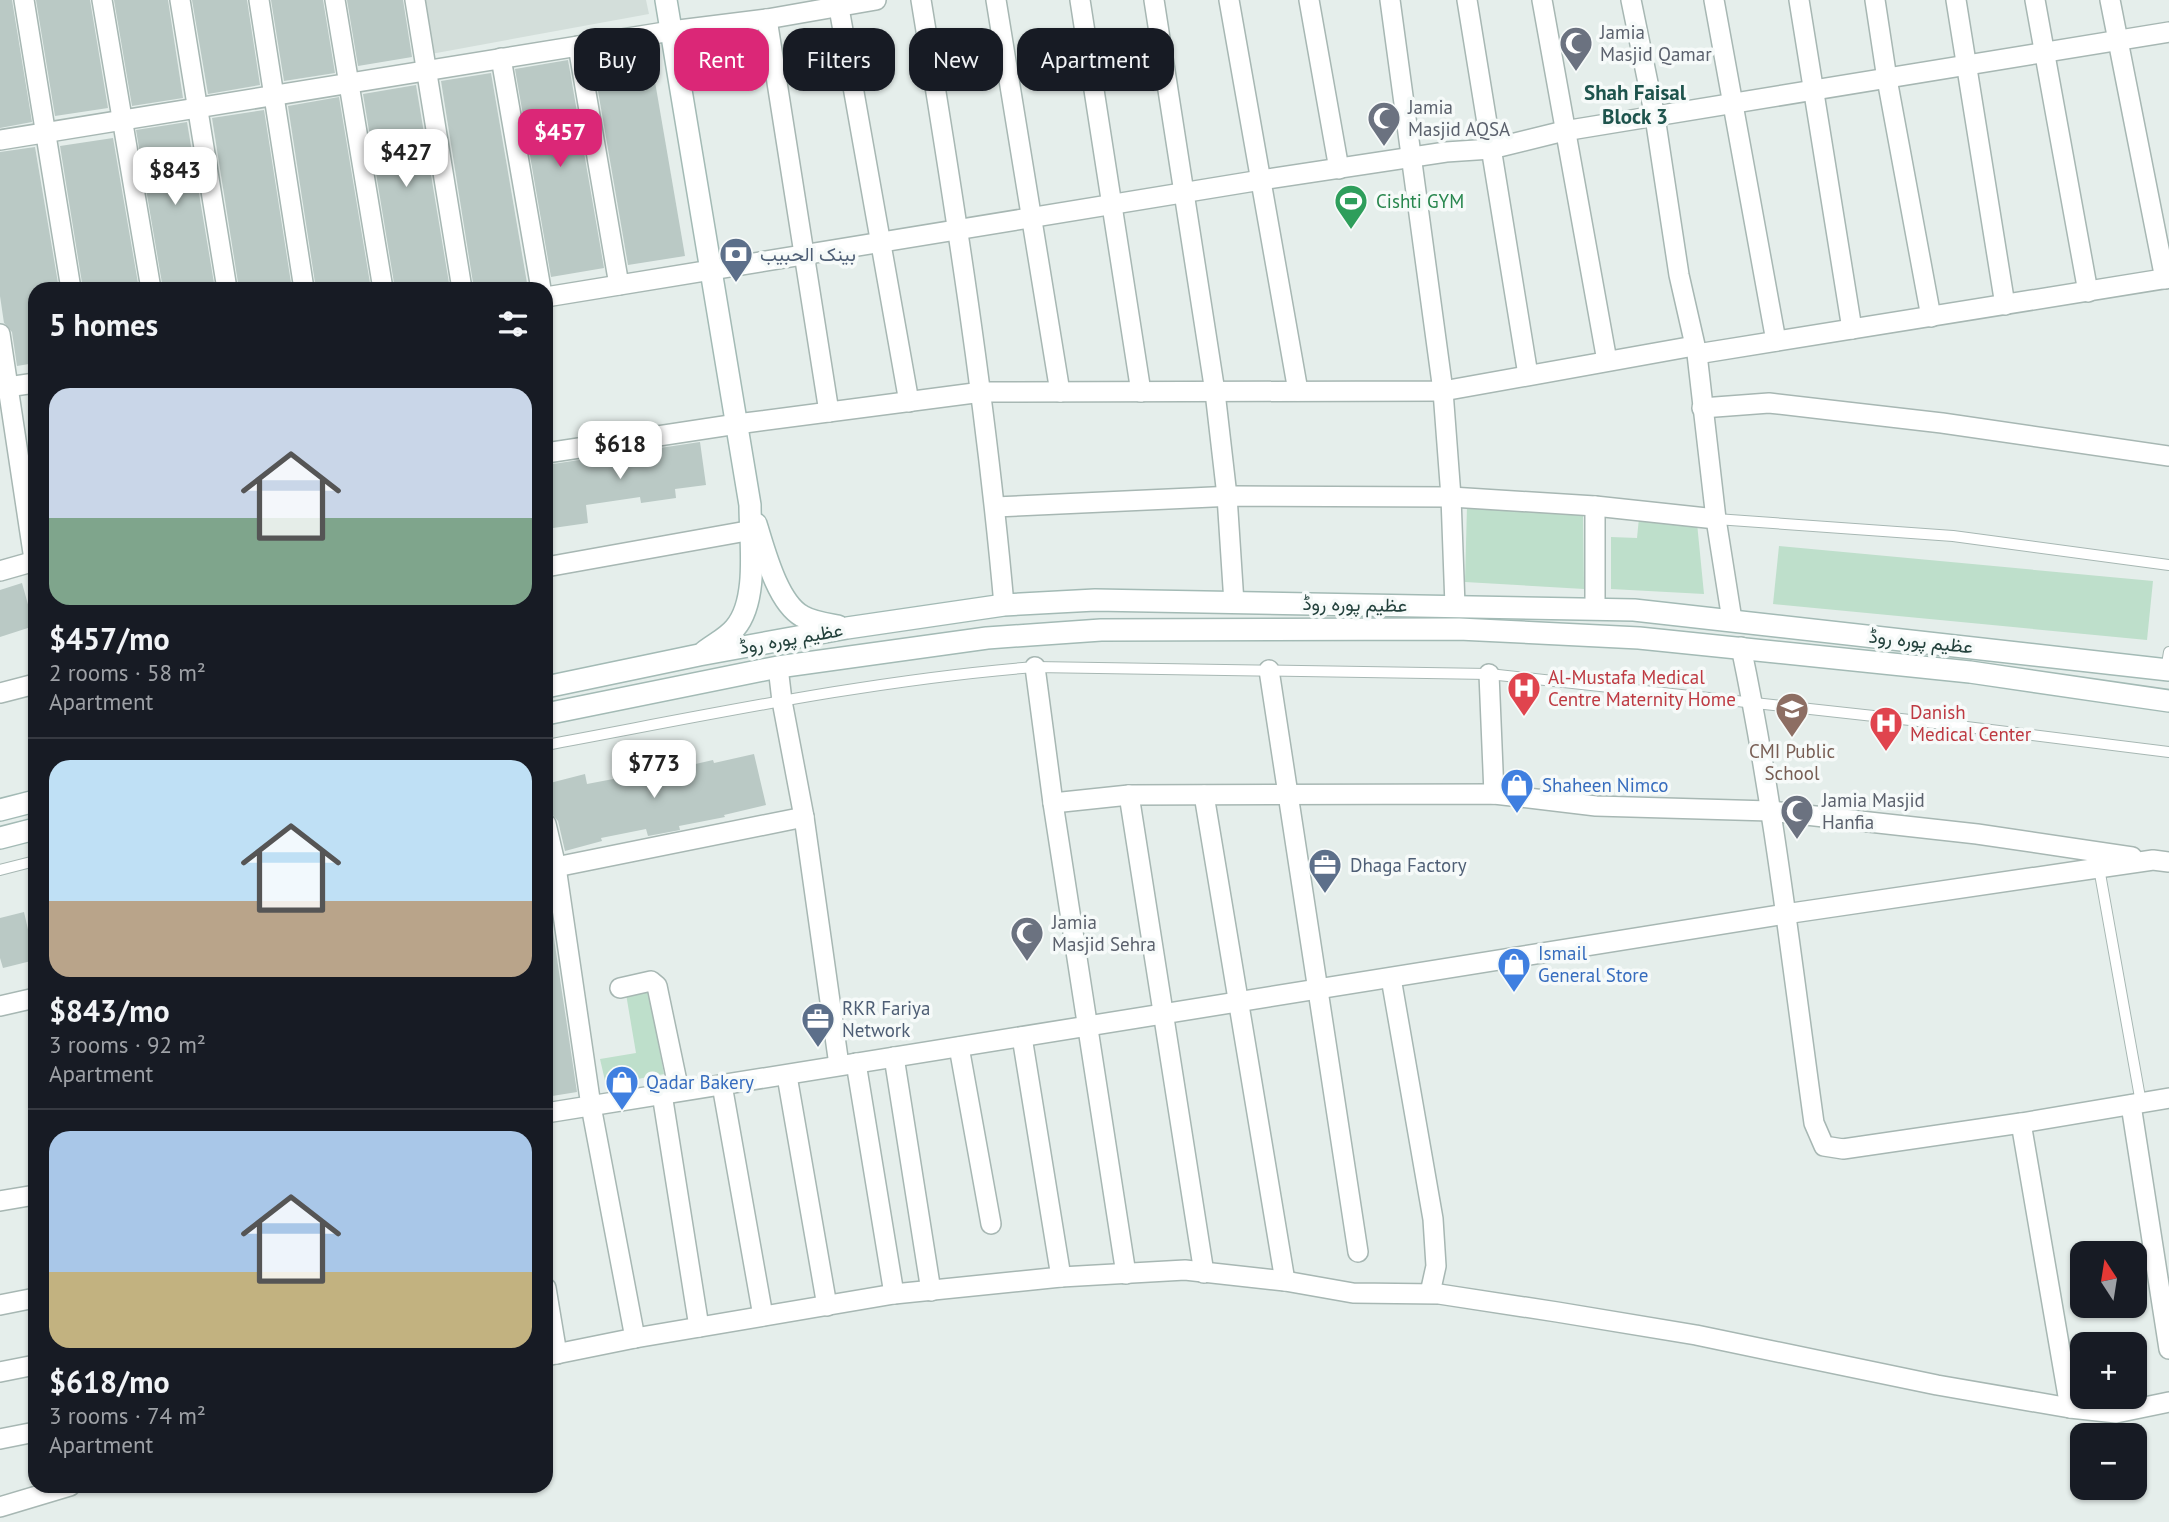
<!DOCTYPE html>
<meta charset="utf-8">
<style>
:root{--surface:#171b24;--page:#242831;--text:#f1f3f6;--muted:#9ea1a6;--line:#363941;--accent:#db2777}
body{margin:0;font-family:"PT Sans",Vazirmatn,sans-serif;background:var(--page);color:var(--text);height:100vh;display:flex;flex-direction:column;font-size:26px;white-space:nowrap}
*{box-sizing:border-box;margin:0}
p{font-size:23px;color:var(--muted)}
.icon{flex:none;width:38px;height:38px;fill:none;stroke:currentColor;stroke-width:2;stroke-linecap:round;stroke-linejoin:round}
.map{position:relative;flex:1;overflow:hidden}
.side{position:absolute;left:28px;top:282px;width:525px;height:1211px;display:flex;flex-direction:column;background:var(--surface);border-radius:21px;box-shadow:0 2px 5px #0004}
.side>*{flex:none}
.banner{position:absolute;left:574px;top:28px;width:665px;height:63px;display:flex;gap:14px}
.needle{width:46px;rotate:348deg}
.fabs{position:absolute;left:2070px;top:1241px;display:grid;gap:14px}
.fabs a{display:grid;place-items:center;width:77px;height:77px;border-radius:14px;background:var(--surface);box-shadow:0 2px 5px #0004;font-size:35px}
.price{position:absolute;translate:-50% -60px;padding:0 16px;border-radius:14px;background:#fff;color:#222;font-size:23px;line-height:46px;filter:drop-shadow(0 2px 4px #0008)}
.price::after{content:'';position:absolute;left:50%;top:42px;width:21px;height:16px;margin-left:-10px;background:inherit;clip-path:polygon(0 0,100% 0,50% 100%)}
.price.current{background:var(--accent);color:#fff}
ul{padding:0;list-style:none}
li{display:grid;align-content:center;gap:14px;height:371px;padding:0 21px}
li+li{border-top:2px solid var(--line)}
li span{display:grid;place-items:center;height:217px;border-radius:21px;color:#555}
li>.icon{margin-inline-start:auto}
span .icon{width:126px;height:126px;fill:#fffc;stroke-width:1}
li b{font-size:30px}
h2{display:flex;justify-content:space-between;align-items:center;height:84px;padding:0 21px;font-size:30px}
.chip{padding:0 24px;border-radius:21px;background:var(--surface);box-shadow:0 2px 5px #0004;font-size:24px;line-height:63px}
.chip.current{background:var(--accent);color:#fff}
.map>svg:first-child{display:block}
.built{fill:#d3deda}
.green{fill:#bedfcb}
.building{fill:#bac9c5}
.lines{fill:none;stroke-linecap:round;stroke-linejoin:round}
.lane-casing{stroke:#a7b7b3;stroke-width:12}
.street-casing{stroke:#a7b7b3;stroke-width:22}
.secondary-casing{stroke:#a3bab5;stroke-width:24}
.lane{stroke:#fff;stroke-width:10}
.street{stroke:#fff;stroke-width:19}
.secondary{stroke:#fff;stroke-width:21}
.labels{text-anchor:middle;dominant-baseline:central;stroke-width:7;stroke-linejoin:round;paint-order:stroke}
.worship-label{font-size:19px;fill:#5b616d;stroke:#f6faf9;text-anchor:start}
.leisure-label{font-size:19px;fill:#27864d;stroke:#f6faf9;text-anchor:start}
.service-label{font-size:19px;fill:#4e5e75;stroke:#f6faf9;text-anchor:start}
.street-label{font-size:19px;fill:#23413c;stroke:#f6faf9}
.health-label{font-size:19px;fill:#be3a42;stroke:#f6faf9;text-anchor:start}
.education-label{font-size:19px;fill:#785e54;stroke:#f6faf9}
.shop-label{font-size:19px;fill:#366cbe;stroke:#f6faf9;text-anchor:start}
.neighbourhood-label{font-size:21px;font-weight:bold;fill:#1e544d;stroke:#f6faf9}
</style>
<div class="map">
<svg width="2169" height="1522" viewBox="0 0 2169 1522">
<rect width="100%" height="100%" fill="#e5eeeb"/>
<polygon class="built" points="422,0 646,0 649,14 431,54"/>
<g class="green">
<polygon points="1467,506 1583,511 1584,589 1465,582"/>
<polygon points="1639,518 1697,523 1704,594 1611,589 1611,537 1637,538"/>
<polygon points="1779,546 2153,581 2147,640 1773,604"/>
<polygon points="648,989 664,1074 606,1085 600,1059 636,1053 626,994"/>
</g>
<g class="building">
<polygon points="0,0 12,0 32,122 0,128"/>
<polygon points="36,0 90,0 108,108 55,116"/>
<polygon points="114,0 168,0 183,98 132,106"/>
<polygon points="192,0 247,0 260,85 208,94"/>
<polygon points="271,0 323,0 335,73 284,81"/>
<polygon points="347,0 403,0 412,57 358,66"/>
<polygon points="649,47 685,256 628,265 592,56"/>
<polygon points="568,60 604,268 551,277 515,69"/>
<polygon points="491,73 527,283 498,289 474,289 441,81"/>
<polygon points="416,85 450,289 395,289 363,94"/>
<polygon points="339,97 371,289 316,289 288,106"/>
<polygon points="264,110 292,289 239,289 212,118"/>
<polygon points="187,122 215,289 163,289 136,130"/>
<polygon points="113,138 139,289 83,289 60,146"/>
<polygon points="35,147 59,289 35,289 35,363 17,366 12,332 4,323 0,296 0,152"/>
<polygon points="700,442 706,485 675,489 676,498 641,503 640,497 586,505 588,523 546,529 546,465"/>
<polygon points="22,583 34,626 0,637 0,590"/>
<polygon points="754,754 766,805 724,815 725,817 679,826 680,830 648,836 646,829 601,838 602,841 565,851 558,821 552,814 546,784 585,774 587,784 629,776 630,779 713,760 714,763"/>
<polygon points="24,912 35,960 3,968 0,958 0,918"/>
<polygon points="550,912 577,1092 546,1097 546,913"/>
</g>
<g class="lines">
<defs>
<g id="lane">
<polyline points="1716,519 1953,536 2169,565"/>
<polyline points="2166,670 2169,652"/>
<path d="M 546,745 C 708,715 870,680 1035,667 L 1489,674 L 1910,720 L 2169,752"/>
<polyline points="2099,868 2141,1103"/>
<polyline points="0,870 35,861"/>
</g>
<g id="street">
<polyline points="24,0 71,289"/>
<polyline points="102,0 151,289"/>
<polyline points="180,0 227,289"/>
<polyline points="259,0 304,289"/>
<polyline points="335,0 383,289"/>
<polyline points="415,0 462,289"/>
<path d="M 921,0 C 954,201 986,402 1004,605"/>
<polyline points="996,0 1060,392"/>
<polyline points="1080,0 1141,392"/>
<polyline points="1154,0 1215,392 1227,496 1234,603"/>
<polyline points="1229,0 1298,391"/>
<polyline points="1309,0 1339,169"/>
<polyline points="1390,0 1443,391 1451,497 1455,606"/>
<polyline points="1467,0 1528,375"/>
<polyline points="1542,0 1607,361"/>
<polyline points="1631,0 1655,117 1679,275 1697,354 1716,519 1732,620"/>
<polyline points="1714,0 1776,341"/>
<polyline points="1799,0 1852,329"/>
<polyline points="1875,0 1887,79 1931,317"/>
<polyline points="1956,0 2005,305"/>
<polyline points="2035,0 2088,292"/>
<polyline points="2110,0 2165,279"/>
<polyline points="839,8 909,402"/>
<polyline points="767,19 829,412"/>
<polyline points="578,46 619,285"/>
<polyline points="501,58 541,289"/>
<polyline points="0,140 671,31 767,19 876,0"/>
<polyline points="546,297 1261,180 1446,152 1491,149 1564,131 2169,32"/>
<polyline points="0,334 35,566"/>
<polyline points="1697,354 2169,278"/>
<polyline points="0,388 35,383"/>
<polyline points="1702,408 1769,403 1942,423 2169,456"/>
<polyline points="546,453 737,424 982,392 1443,391 1694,346"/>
<polyline points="995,507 1234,496 1451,497 1595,506 1716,519"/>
<polyline points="546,567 758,529"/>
<polyline points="0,571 35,561"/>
<polyline points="1595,609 1595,506"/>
<path d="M 1741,647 C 1774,804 1792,965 1814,1123 L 1824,1146 L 1843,1149 L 2021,1123 L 2169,1098"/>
<polyline points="778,667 782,701 804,817 839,1065"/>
<polyline points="1035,667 1053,803 1126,1274"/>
<polyline points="1269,670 1358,1252"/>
<polyline points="1489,674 1494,794"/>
<polyline points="0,693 35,684"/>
<polyline points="1129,795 1204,1273"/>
<polyline points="1204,795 1285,1281"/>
<polyline points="1053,803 1129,795 1494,794 1596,806 1770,811 1977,834 2132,857"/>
<polyline points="546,824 556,867 591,1106 635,1338"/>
<polyline points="546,869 804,817"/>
<polyline points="1391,978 1433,1219 1436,1266 1430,1293"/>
<polyline points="620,988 651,981 657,986 679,1091"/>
<polyline points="0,1006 35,998"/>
<polyline points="1022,1037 1061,1277"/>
<polyline points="959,1047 991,1224"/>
<polyline points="894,1057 931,1291"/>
<polyline points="856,1063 894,1294"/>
<polyline points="787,1076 827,1306"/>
<polyline points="722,1085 763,1316"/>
<polyline points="662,1094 699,1327"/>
<polyline points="2131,1105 2169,1349"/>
<polyline points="546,1113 1785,914 2153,860 2169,862"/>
<polyline points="2021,1123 2070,1408"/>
<polyline points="0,1201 35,1195"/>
<polyline points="546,1288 557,1354"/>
<polyline points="0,1305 35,1298"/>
<polyline points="546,1356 635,1338 894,1294 1061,1277 1185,1270 1285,1281 1353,1293 1439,1294 1557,1312 1696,1335 1937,1385 2070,1408 2116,1413 2169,1402"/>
<polyline points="0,1372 35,1365"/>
<polyline points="0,1439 35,1432"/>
<polyline points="0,1507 70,1486"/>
</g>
<g id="secondary">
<path d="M 666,0 L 750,505 C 750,541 759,600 735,628 C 727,638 714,644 704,652"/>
<path d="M 756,524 C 764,549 777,602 802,616 C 812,622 827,624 838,626"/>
<polyline points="546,687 699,655 847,628 1004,605 1095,600 1634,610 2169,670"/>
<polyline points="546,714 778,667 987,638 1101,630 1459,629 1639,638 1970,672 2169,701"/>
<polyline points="0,810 35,801"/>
<polyline points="0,838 35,829"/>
</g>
</defs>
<use href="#lane" class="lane-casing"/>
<use href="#street" class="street-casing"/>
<use href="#secondary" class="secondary-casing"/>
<use href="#lane" class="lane"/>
<use href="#street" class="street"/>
<use href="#secondary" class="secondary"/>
</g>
<defs>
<symbol id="mosque-pin" viewBox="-11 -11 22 30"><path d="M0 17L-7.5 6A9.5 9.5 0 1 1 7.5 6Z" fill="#6b7280" stroke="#f6faf9"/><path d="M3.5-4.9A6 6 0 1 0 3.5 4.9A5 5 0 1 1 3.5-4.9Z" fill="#fff"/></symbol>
<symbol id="stadium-pin" viewBox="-11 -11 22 30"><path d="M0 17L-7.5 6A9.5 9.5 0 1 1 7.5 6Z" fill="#2e9e5b" stroke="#f6faf9"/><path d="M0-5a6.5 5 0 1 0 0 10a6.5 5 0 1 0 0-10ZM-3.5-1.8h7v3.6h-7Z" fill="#fff"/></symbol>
<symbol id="bank-pin" viewBox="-11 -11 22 30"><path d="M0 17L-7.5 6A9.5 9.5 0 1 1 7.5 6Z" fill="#5c6f8a" stroke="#f6faf9"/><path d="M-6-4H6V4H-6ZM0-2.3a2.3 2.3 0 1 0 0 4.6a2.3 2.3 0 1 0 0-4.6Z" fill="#fff"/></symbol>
<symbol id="hospital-pin" viewBox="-11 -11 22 30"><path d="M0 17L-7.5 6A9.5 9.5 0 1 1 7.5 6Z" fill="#e0444e" stroke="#f6faf9"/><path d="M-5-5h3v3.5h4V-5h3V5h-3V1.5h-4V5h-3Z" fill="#fff"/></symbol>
<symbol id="school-pin" viewBox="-11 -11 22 30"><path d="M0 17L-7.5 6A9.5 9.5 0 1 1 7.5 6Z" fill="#8d6e63" stroke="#f6faf9"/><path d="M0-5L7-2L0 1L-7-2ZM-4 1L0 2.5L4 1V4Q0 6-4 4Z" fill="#fff"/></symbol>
<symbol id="shop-pin" viewBox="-11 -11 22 30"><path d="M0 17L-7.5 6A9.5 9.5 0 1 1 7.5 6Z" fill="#3f7fe0" stroke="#f6faf9"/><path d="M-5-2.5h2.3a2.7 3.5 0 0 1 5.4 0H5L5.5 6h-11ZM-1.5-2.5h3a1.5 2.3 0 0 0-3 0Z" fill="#fff"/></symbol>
<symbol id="office-pin" viewBox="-11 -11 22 30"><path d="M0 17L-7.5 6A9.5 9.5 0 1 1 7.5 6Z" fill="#5c6f8a" stroke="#f6faf9"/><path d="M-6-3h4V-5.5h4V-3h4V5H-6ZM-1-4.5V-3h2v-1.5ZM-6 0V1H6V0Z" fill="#fff"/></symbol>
</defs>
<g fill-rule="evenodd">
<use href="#mosque-pin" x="1557" y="24" width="38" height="52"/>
<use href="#mosque-pin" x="1365" y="99" width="38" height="52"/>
<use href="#stadium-pin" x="1332" y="182" width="38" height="52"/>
<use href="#bank-pin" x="717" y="235" width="38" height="52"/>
<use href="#hospital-pin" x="1505" y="669" width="38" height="52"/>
<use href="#school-pin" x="1773" y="690" width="38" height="52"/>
<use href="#hospital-pin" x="1867" y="704" width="38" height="52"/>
<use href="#shop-pin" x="1498" y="766" width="38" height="52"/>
<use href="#mosque-pin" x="1778" y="792" width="38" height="52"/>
<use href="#office-pin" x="1306" y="846" width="38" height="52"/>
<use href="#mosque-pin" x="1008" y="914" width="38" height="52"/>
<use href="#shop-pin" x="1495" y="945" width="38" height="52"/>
<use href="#office-pin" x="799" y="1000" width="38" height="52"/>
<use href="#shop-pin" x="603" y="1063" width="38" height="52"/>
</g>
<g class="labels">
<g class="worship-label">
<text x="1600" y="32">Jamia<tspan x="1600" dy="22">Masjid Qamar</tspan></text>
<text x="1408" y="107">Jamia<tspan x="1408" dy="22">Masjid AQSA</tspan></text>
<text x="1822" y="800">Jamia Masjid<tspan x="1822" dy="22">Hanfia</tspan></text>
<text x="1052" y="922">Jamia<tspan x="1052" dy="22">Masjid Sehra</tspan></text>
</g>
<g class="leisure-label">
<text x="1376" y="201">Cishti GYM</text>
</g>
<g class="service-label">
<text x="760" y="254">بينک الحبيب</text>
<text x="1350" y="865">Dhaga Factory</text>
<text x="842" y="1008">RKR Fariya<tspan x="842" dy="22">Network</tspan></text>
</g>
<g class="street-label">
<text transform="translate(1355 604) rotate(1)">عظیم پورہ روڈ</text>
<text transform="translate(791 638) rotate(-10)">عظیم پورہ روڈ</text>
<text transform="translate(1921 641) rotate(6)">عظیم پورہ روڈ</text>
</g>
<g class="health-label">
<text x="1548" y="677">Al-Mustafa Medical<tspan x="1548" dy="22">Centre Maternity Home</tspan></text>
<text x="1910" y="712">Danish<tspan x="1910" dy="22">Medical Center</tspan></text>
</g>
<g class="education-label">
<text x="1792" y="751">CMI Public<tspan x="1792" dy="22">School</tspan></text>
</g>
<g class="shop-label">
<text x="1542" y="785">Shaheen Nimco</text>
<text x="1538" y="953">Ismail<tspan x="1538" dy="22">General Store</tspan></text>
<text x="646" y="1082">Qadar Bakery</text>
</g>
<g class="neighbourhood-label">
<text x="1635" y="92">Shah Faisal<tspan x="1635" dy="24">Block 3</tspan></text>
</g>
</g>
</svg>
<div class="fabs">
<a><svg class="needle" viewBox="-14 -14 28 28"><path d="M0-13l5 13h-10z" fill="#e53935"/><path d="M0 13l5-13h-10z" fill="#9ea1a6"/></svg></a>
<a>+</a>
<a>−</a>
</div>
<b class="price current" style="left:560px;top:169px">$457</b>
<b class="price" style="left:406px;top:189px">$427</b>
<b class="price" style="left:175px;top:207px">$843</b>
<b class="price" style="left:620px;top:481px">$618</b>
<b class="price" style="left:654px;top:800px">$773</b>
<div class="banner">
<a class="chip">Buy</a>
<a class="chip current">Rent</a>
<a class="chip">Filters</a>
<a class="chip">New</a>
<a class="chip">Apartment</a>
</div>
<section class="side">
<h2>5 homes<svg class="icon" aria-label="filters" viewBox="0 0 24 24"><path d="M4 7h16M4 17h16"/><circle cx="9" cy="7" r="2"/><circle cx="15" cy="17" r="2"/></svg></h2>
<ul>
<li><span style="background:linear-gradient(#c9d6e8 60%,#7fa58c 0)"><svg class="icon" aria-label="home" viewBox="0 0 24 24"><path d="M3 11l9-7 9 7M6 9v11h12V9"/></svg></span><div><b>$457/mo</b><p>2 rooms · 58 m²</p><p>Apartment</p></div></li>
<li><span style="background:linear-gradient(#bfe0f5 65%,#b9a48a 0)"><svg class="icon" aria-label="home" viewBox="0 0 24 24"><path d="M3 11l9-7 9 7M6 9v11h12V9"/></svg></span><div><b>$843/mo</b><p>3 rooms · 92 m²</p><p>Apartment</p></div></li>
<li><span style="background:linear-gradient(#a9c7e8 65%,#c2b280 0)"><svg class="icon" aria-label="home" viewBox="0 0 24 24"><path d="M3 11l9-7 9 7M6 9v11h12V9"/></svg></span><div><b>$618/mo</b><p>3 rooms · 74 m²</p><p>Apartment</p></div></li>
</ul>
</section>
</div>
